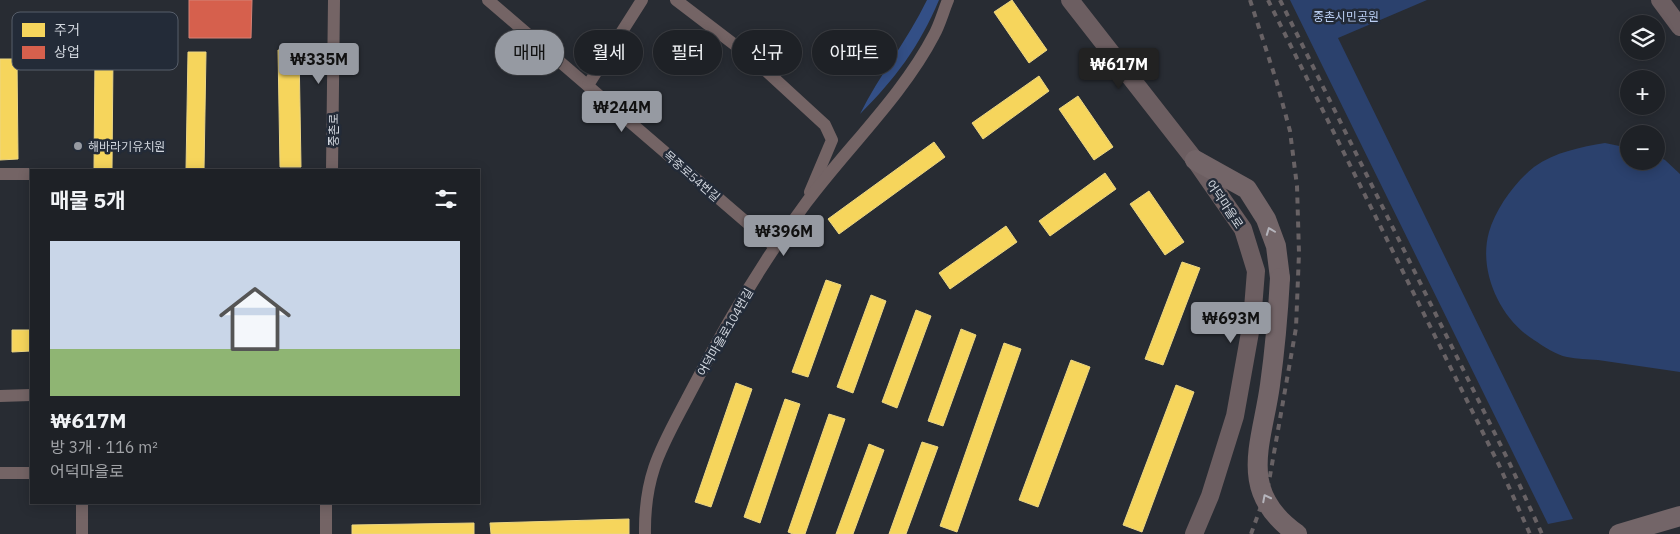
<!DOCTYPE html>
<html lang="ko">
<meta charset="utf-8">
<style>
:root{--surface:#1e2126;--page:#26292e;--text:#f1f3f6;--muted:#a1a3a7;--line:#3c3e43;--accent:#969aa2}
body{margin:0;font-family:"IBM Plex Sans","Noto Sans KR",sans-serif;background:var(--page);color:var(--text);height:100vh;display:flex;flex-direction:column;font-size:19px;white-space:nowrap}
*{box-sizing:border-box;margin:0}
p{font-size:16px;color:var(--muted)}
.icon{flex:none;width:28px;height:28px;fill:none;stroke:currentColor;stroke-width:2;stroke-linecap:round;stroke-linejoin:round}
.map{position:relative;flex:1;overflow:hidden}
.panel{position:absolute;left:30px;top:169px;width:450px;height:335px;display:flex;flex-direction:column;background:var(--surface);border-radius:0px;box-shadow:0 2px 12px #0003,0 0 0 1px var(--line)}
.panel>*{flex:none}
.top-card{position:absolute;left:495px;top:30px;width:475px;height:45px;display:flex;gap:10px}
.fabs{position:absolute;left:1620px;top:15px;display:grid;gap:10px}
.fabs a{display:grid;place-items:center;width:45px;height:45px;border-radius:50%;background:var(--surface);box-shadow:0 2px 12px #0003,0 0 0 1px var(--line);font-size:25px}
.price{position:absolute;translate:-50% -42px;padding:0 11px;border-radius:5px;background:var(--accent);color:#111;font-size:16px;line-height:32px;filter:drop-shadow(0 1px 2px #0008)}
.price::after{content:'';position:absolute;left:50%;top:30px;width:15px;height:11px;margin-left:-8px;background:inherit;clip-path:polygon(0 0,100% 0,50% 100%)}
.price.active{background:#222;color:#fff}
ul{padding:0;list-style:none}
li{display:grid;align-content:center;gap:10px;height:265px;padding:0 20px}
li span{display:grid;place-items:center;height:155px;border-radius:0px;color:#555}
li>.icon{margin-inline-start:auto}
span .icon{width:90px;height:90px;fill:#fffc;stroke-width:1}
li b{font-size:21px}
h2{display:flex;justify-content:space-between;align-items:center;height:60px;padding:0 20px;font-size:21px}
.tag{padding:0 18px;border-radius:22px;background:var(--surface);box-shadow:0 2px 12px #0003,0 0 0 1px var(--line);font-size:18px;line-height:45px}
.tag.active{background:var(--accent);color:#111}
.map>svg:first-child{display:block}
.green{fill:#2b416d}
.forest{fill:#334f86}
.homes{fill:#f6d55c;stroke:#ebd583}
.shops{fill:#d6604d;stroke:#d48378}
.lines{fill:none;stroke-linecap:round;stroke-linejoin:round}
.minor{stroke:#746465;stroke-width:12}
.secondary{stroke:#6c5e61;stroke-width:18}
.primary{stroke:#736568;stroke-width:20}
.rail{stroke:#686265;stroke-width:4;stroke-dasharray:6 6;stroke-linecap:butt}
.primary-bridge{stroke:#736568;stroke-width:20}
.oneway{stroke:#b5b4bb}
.poi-dot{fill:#969aa2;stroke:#232b38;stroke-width:2}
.labels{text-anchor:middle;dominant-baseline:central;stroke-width:5;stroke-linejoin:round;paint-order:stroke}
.park-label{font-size:12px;fill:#bacef2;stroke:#232b38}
.street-label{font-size:12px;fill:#d1d6de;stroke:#232b38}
.poi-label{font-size:12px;fill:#d1d6de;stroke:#232b38;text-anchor:start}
.key{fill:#232b38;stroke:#575e6a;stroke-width:1}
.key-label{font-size:14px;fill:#d1d6de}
</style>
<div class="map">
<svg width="1680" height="534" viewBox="0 0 1680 534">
<rect width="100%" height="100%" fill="#282c33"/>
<g class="green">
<polygon points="1290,0 1427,0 1338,38 1573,519 1548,524"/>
<path d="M 1605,143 L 1629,148 L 1629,161 L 1656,161 L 1656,156 L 1665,160 L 1680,174 L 1680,372 C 1653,368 1625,364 1598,360 C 1588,359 1577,359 1567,357 C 1556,355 1543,346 1534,340 C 1500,319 1478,271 1489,232 C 1496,208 1515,182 1534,167 C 1555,152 1581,147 1605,143 Z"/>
</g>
<path class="forest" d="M 927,0 L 939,0 C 919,47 896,78 860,114 C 880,74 907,41 927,0 Z"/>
<g class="homes">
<polygon points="1012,0 1047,50 1029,63 994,12"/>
<polygon points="299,49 301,167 280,167 278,50"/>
<polygon points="188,52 206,52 204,170 186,170"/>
<polygon points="95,56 113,56 112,169 94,169"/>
<polygon points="0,59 17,59 18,159 0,160"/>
<polygon points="1039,76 1049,91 983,139 972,123"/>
<polygon points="1078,96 1113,147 1094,160 1059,109"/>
<polygon points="934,142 945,157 839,234 828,219"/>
<polygon points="1105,173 1116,189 1050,236 1039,221"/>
<polygon points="1149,191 1184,242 1165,255 1130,204"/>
<polygon points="1006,226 1017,242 950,289 939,273"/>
<polygon points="1182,262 1200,268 1163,365 1145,359"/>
<polygon points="826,280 841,285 808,377 792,372"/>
<polygon points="871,295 886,301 853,393 837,387"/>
<polygon points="916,310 931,316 897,408 882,402"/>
<polygon points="961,329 976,335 943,426 928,421"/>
<polygon points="12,330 31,330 31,351 12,352"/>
<polygon points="1004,343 1021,349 957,532 940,526"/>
<polygon points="1071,360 1090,367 1038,507 1019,500"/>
<polygon points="736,383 752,389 711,507 695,502"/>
<polygon points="1176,385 1194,392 1142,532 1123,525"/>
<polygon points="785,399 800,404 760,523 744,517"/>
<polygon points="829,414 845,419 805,534 793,534 788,532"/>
<polygon points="922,442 938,447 906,534 889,534"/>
<polygon points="869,444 884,450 853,534 836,534"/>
<polygon points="629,519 629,534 491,534 490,523"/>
<polygon points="474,523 474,534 352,534 352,525"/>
</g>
<polygon class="shops" points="189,0 252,0 251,38 189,38"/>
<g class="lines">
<g class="minor">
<polyline points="488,0 774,246"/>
<polyline points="676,0 752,58 825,125 832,140 810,192"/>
<polyline points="588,85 642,0"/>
<polyline points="332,170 334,0"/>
<polyline points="0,174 31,174"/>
<polyline points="0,396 31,395"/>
<polyline points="0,473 31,473"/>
<polyline points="82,534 82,502"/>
<polyline points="326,534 326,502"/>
<path d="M 645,534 C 644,472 663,445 690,393 C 724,327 762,262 806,203 C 846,149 903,95 934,35 C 940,24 943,12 948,0"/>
</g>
<g class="secondary">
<polyline points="1070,0 1195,160 1243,229 1256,271 1252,321 1235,416 1210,496 1194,534"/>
<polyline points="1660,0 1680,27"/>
</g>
<g class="primary">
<polyline points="1195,160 1247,189 1266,219 1276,246 1280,278"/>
<polyline points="1619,534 1680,516"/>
</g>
<g class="rail">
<polyline points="1250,0 1277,83 1290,131 1297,186 1299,253 1296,328 1268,487 1251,534"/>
<polyline points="1268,0 1499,465 1530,534"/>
<polyline points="1280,0 1509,462 1542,534"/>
</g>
<path class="primary-bridge" d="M 1280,278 C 1278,314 1275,349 1270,385 C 1262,444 1236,491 1297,534"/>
</g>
<defs><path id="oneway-chevron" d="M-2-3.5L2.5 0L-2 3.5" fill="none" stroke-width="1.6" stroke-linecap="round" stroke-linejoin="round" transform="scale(1.25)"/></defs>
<g class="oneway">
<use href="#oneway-chevron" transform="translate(1270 231) rotate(-111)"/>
<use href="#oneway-chevron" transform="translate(1266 498) rotate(-117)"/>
</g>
<circle class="poi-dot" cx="78" cy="146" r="5"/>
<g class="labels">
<g class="park-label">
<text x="1346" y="16">중촌시민공원</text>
</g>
<g class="street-label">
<text transform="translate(333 130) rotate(-90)">중촌로</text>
<text transform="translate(692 176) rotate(41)">목중로54번길</text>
<text transform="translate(1225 204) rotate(56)">어덕마을로</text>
<text transform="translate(725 332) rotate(-60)">어덕마을로104번길</text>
</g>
<g class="poi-label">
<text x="88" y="146">해바라기유치원</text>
</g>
</g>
<rect x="12" y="12" width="166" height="58" rx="8" class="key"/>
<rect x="22" y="23" width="23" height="14" fill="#f6d55c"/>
<rect x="22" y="46" width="23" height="13" fill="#d6604d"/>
<g class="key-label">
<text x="54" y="35">주거</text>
<text x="54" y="57">상업</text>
</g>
</svg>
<div class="fabs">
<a><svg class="icon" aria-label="layers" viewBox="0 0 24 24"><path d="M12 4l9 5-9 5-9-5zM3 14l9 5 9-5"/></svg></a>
<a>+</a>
<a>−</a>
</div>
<b class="price" style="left:319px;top:85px">₩335M</b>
<b class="price active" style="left:1119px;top:90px">₩617M</b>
<b class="price" style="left:622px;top:133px">₩244M</b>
<b class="price" style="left:784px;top:257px">₩396M</b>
<b class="price" style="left:1231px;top:344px">₩693M</b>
<div class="top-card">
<a class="tag active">매매</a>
<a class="tag">월세</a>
<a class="tag">필터</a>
<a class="tag">신규</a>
<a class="tag">아파트</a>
</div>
<section class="panel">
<h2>매물 5개<svg class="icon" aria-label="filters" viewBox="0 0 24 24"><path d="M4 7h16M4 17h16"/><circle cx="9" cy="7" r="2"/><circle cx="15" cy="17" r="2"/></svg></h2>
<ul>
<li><span style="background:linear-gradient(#c9d6e8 70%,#8fb573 0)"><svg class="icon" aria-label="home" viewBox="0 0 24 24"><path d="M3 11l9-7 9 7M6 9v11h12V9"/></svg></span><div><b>₩617M</b><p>방 3개 · 116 m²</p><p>어덕마을로</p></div></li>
</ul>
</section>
</div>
